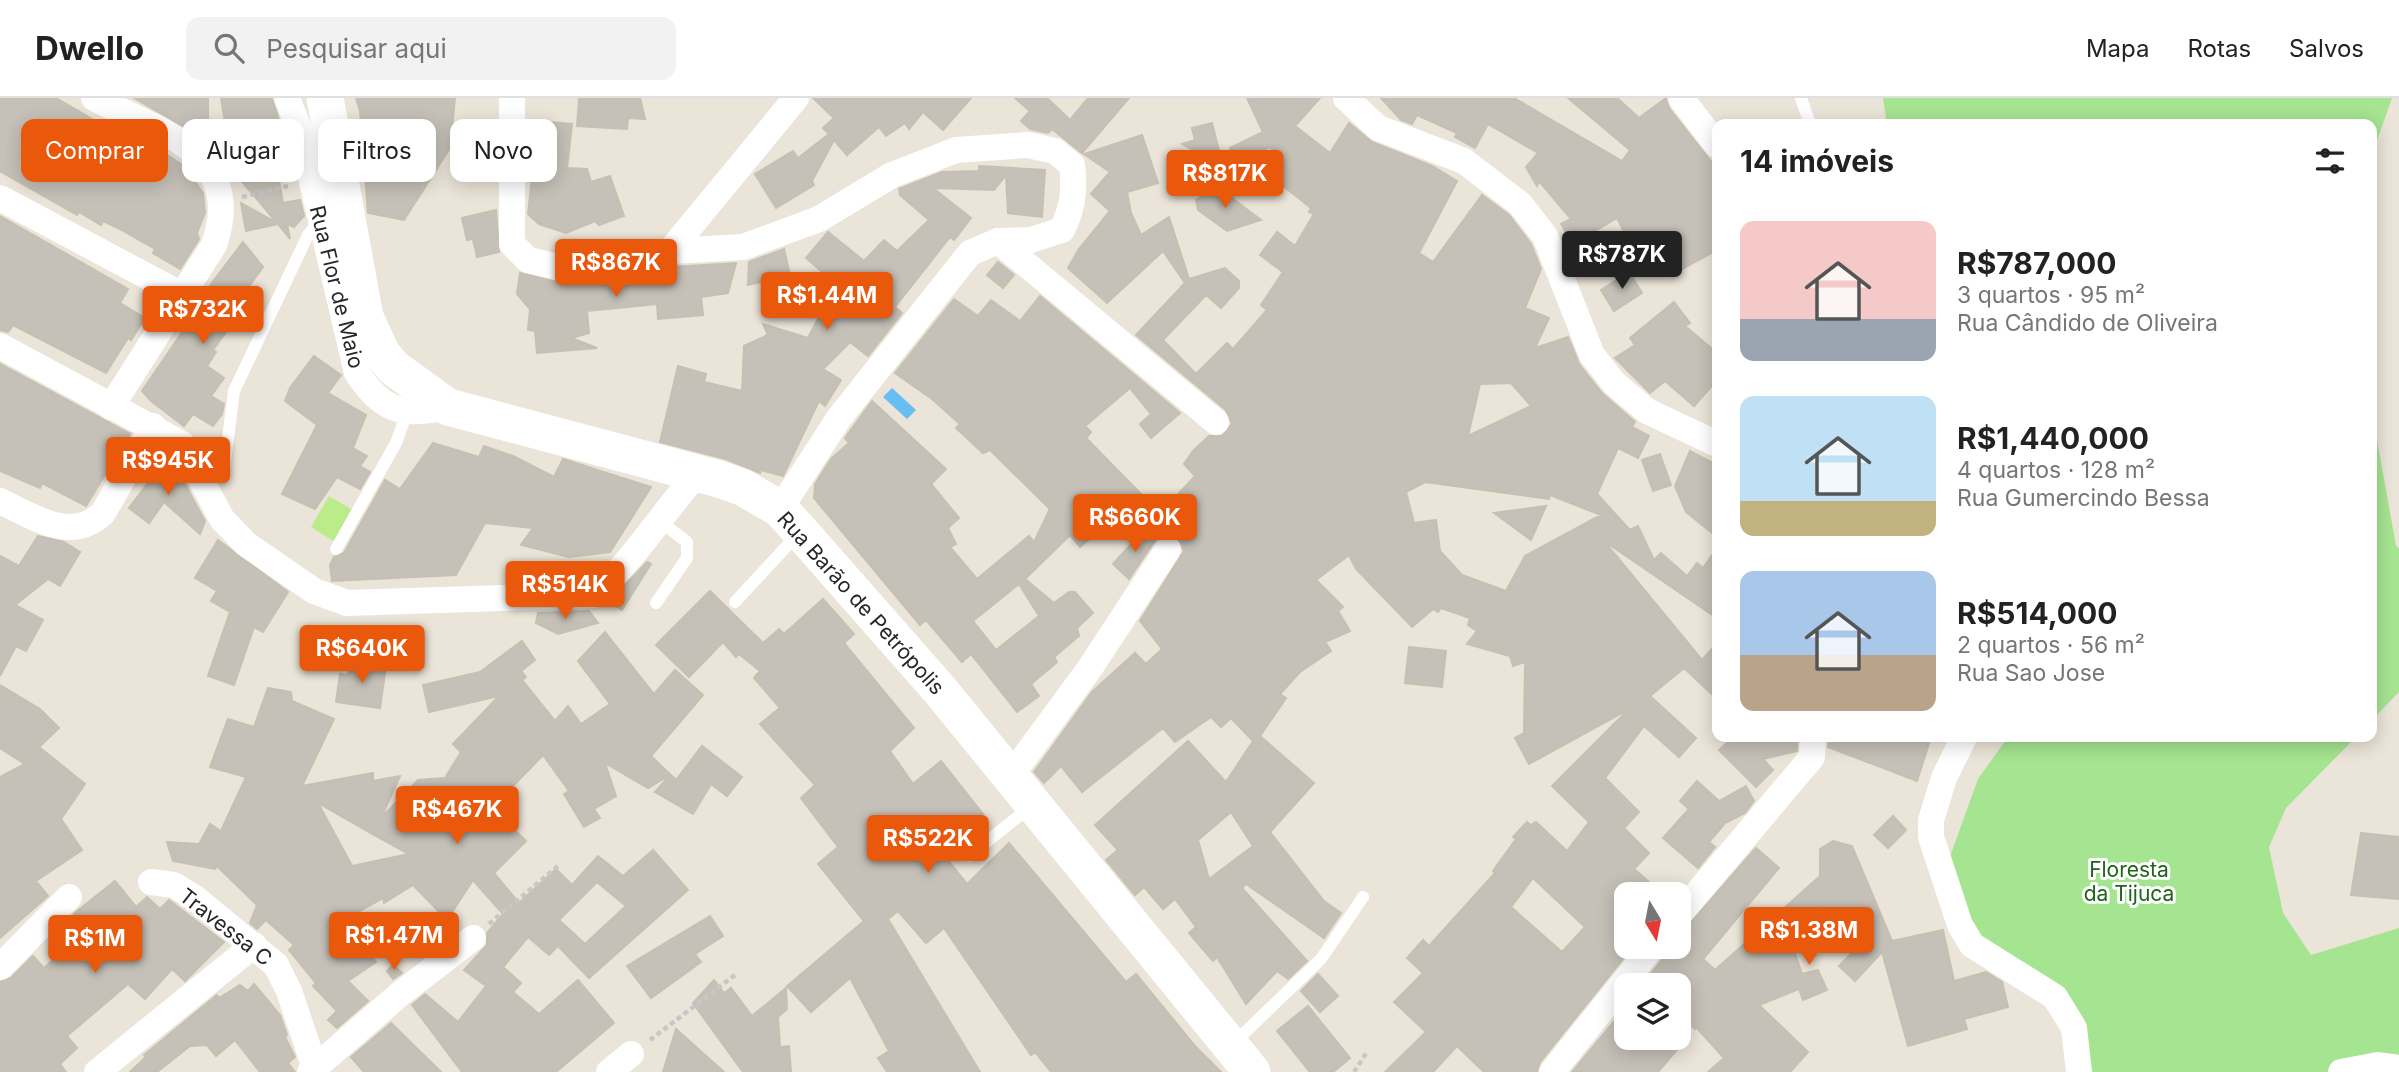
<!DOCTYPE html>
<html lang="pt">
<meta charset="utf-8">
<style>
:root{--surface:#fff;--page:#f2f2f2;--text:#222;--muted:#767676;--line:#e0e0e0;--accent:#ea580c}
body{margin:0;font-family:Inter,sans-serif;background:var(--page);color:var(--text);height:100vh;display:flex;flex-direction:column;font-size:26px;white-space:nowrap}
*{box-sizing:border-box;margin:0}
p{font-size:23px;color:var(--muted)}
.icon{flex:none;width:38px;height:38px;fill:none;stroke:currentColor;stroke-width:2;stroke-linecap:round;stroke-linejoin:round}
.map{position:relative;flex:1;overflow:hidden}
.drawer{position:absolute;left:1712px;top:21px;width:665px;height:623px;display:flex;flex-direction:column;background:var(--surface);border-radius:14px;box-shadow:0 4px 18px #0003}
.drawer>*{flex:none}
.banner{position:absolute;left:21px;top:21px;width:665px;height:63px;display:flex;gap:14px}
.needle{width:46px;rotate:170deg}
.controls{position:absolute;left:1614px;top:784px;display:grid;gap:14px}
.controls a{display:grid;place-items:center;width:77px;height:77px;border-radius:14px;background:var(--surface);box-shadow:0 4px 18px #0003;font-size:35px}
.price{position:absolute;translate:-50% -60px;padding:0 16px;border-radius:7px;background:var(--accent);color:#fff;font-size:23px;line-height:46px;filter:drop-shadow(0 2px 4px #0008)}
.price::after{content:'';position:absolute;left:50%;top:42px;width:21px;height:16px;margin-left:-10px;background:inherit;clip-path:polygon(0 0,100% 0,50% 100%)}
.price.on{background:#222;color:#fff}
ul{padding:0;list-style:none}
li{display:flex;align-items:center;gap:21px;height:175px;padding:0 28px}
li span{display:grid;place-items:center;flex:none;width:196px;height:140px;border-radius:14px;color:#555}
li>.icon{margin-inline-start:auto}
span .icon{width:84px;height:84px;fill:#fffc;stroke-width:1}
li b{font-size:30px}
h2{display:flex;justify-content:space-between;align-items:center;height:84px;padding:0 28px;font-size:30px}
.chip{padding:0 24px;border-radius:14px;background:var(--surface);box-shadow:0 4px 18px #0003;font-size:24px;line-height:63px}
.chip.on{background:var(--accent);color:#fff}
header{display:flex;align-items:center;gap:42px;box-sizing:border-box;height:98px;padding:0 35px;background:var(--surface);border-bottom:2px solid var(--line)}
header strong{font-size:33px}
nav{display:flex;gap:38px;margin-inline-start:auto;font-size:24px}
.search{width:490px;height:63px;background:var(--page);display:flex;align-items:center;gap:18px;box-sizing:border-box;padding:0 24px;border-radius:14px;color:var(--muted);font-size:26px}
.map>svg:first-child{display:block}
.green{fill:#a5e491}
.pitch{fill:#baec8c}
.water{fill:#66bef2}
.building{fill:#c5c1b8;stroke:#c5c0b2;stroke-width:2;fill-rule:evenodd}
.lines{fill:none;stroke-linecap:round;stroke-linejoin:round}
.path{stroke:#c7c7c7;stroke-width:4.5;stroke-dasharray:5 3.5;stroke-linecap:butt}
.lane{stroke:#fff;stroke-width:12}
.street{stroke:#fff;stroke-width:26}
.secondary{stroke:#fff;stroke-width:37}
.labels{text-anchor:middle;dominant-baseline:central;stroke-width:6;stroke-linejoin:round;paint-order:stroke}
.street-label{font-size:21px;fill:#272727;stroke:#fff}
.park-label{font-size:21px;fill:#1f6517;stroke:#fff}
</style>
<header>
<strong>Dwello</strong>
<div class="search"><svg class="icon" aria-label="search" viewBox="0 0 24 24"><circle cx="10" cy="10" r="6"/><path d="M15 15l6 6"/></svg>Pesquisar aqui</div>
<nav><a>Mapa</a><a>Rotas</a><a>Salvos</a></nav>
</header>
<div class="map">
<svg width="2399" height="974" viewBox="0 0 2399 974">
<rect width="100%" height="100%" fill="#ebe4d8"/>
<g class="green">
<polygon points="1883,0 2392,0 2376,45 2371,48 2371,26 1887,26"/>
<polygon points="2371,308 2396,448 2399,450 2399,594 2371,623"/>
<polygon points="2008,639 2356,639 2286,710 2269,749 2283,815 2311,857 2399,830 2399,974 2071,974 2072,919 1973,847 1948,764 1978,681"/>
</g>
<polygon class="pitch" points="329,398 354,413 335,444 311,429"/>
<polygon class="water" points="892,290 916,312 907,321 883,299"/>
<g class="building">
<polygon points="0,0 56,0 130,43 133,36 138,38 184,68 203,95 205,115 197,135 199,141 180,171 153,155 155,151 118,130 103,123 101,127 79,114 77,117 0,73"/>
<polygon points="134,0 208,0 208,43 194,26 190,32"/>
<polygon points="221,0 272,0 288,52 274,55 283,105 300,102 304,118 294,129 287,126 290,141 278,126 246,133 241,105 277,125 233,73"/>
<polygon points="356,0 455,0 450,50 404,122 368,115 360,13"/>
<polygon points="579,0 640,0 645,21 628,20 627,31 577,28"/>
<polygon points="813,0 971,0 943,32 923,14 909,31 905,25 886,38 879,29 847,57 834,42 812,83 814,87 776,110 755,76 793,53 798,60 829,36 823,30 834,20"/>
<polygon points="1015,0 1047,0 1070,22 1088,0 1129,0 1082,55 1052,31 1048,35 1030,31 1021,23 1030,13"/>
<path d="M 1247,0 L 1320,0 L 1295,28 L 1330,55 L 1349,25 L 1372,44 L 1432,68 L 1457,83 L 1419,155 L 1433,164 L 1482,97 L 1509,117 L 1531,146 L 1541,171 L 1525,210 L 1549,220 L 1535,250 L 1568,239 L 1579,266 L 1602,295 L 1635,324 L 1632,329 L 1649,338 L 1638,360 L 1618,350 L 1597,396 L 1630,432 L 1638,428 L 1654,462 L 1661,455 L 1687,478 L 1697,465 L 1703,470 L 1717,450 L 1717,520 L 1604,443 L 1702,562 L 1717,545 L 1717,601 L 1684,570 L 1650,598 L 1696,640 L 1679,659 L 1644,628 L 1605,680 L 1639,714 L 1624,730 L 1649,755 L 1634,771 L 1663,796 L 1620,796 L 1626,800 L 1626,857 L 1540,964 L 1537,974 L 1484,974 L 1457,948 L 1433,974 L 1385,974 L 1426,934 L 1394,904 L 1423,875 L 1407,860 L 1423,842 L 1429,848 L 1495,775 L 1493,773 L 1516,741 L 1513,739 L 1527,724 L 1531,727 L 1536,724 L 1567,753 L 1589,724 L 1552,688 L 1629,611 L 1529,666 L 1515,640 L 1524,635 L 1525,564 L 1513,568 L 1510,558 L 1467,546 L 1477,533 L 1468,527 L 1470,520 L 1441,510 L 1438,514 L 1433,511 L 1412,529 L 1356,471 L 1349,457 L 1316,482 L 1343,509 L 1338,513 L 1350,533 L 1325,544 L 1331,553 L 1300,574 L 1280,596 L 1286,600 L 1260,638 L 1314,685 L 1270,734 L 1324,803 L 1341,815 L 1324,840 L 1246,786 L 1242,790 L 1307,863 L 1288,881 L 1277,873 L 1246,906 L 1217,859 L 1213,863 L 1189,835 L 1196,829 L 1175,801 L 1163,811 L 1144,789 L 1135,797 L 1106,762 L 1118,752 L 1095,727 L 1188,643 L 1226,684 L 1253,643 L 1231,620 L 1221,629 L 1211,619 L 1175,644 L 1163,630 L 1082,694 L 1061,668 L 1044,685 L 1034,674 L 1092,594 L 1135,555 L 1146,566 L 1162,551 L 1140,523 L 1184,453 L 1177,439 L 1191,420 L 1171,404 L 1195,378 L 1184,366 L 1193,353 L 1209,338 L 1222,338 L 1232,326 L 1226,312 L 1136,237 L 1185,185 L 1163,153 L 1107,205 L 1068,170 L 1079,151 L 1110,113 L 1091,96 L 1110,74 L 1084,56 L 1142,37 L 1158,85 L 1127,94 L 1131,115 L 1141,137 L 1169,119 L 1189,181 L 1225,170 L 1239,183 L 1239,190 L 1221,210 L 1206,197 L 1163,242 L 1196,276 L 1227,245 L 1233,251 L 1267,212 L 1261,207 L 1283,174 L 1260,157 L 1277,134 L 1295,148 L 1314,116 L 1309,114 L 1311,110 L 1277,83 L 1264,90 L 1239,76 L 1274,56 L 1271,49 L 1234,61 L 1230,50 L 1263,34 ZM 1511,285 L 1531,308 L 1468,338 L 1480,286 ZM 1425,384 L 1549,401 L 1550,397 L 1601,417 L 1525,458 L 1506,493 L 1462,477 L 1440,453 L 1436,422 L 1414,425 L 1406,394 ZM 1231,714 L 1253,748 L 1209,781 L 1198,742 ZM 1533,780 L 1585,829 L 1562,854 L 1511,809 Z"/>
<polygon points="1381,0 1514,0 1622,63 1630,52 1568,0 1617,0 1639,20 1666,0 1669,10 1717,71 1717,152 1673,176 1653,140 1633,151 1617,120 1578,143 1571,143 1561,126 1571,121 1539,83 1537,88 1526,69 1538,55 1488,26 1475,50 1455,39 1457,35 1417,17 1412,26 1401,22"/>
<polygon points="538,23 572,26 567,70 587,71 591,84 610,78 624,118 599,127 595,123 566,135 539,126 528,116"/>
<polygon points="1212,25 1223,68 1182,46 1195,42 1192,30"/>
<polygon points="979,68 1045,72 1042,119 1008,115 1006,77 994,92 933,90 971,120 954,142 950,139 895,209 902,215 868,258 850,244 823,271 841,282 825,308 819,303 783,378 761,372 760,375 726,361 660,344 678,268 706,276 704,284 742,293 744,248 768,237 763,226 808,240 836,186 806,160 828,134 864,163 884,142 897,153 929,122 900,97 899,91 942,74 979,73"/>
<polygon points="1217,89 1261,122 1227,133 1198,112 1196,102"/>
<polygon points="496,112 499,154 477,159 473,141 467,142 462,120"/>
<polygon points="0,118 128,191 120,205 145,220 131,242 128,240 106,275 13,227 8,234 0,232"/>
<polygon points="243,144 263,169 238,203 245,208 213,252 216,254 207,268 224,280 211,298 224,306 222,316 213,328 193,316 184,328 151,303 142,293 200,208 196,206"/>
<polygon points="784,151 790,177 748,187 749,164"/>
<polygon points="998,164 1014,177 1003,190 987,177"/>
<polygon points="736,165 728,195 701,199 703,217 658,221 657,206 587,213 589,235 571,240 597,250 537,255 535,233 528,232 530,211 517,196 520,175 560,185 672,169"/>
<polygon points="1629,174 1642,195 1614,213 1601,192"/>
<path d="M 1040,198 L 1180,315 L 1151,340 L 1140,326 L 1151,316 L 1130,290 L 1085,328 L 1091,334 L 1086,340 L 1141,396 L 1080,449 L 1070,437 L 1025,481 L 1054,505 L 1069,494 L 1075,494 L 1093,515 L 1077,530 L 1079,538 L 1054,559 L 1057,564 L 1031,586 L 1039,598 L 1017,614 L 971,556 L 962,564 L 926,522 L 920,527 L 814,400 L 815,386 L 831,361 L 849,345 L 845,340 L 872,303 L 946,371 L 931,386 L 959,420 L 948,430 L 956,446 L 950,449 L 977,481 L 1029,438 L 1034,444 L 1050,411 L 990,352 L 983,355 L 956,330 L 960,326 L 932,301 L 895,275 L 954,201 L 978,218 L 991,202 L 1020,223 ZM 1019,486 L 1039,518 L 996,552 L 973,523 Z"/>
<polygon points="1674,204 1690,225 1685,228 1717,255 1717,282 1694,308 1665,283 1650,295 1615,260 1635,247 1630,240"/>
<polygon points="314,258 341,277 328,295 366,317 353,350 367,358 360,368 370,374 360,391 337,379 315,411 282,396 317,327 285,303 290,290"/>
<polygon points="0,266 130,336 86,408 42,385 40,390 0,373"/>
<polygon points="433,345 479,359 484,348 513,358 554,379 563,361 651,389 610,454 569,459 521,447 533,430 485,425 456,477 332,483 330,467 334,459 344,455 385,382 400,391"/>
<polygon points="1690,353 1717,367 1717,439 1686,414 1675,388"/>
<polygon points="1660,356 1671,387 1653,393 1642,362"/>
<polygon points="169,357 205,423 200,436 164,404 149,425 129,410"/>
<polygon points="1546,408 1531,442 1494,415"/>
<polygon points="1145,431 1156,441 1129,481 1113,466"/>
<polygon points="38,438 64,444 80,454 60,488 48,481 15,507 43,522 26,553 16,548 0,578 0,458 19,468"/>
<polygon points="218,442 288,494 263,534 254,529 234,587 208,578 230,514 211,503 217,493 195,480"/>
<polygon points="647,464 651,466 622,512 609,504"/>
<polygon points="710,493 763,545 779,531 784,536 823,501 854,536 844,545 914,630 890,653 913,686 941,663 983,716 937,749 967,786 1009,745 1126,884 1136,876 1195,948 1221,974 1051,974 1035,954 1031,957 944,830 926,845 898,813 888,821 980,974 887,974 878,960 889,953 850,880 811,914 787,888 864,823 818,766 838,749 801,700 815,687 760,626 780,610 754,580 760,573 739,556 736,559 723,544 689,579 656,547"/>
<polygon points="589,513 598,525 558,536 536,525 538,515"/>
<path d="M 605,534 L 654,596 L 675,572 L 703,597 L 651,658 L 676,682 L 702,648 L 742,679 L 727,698 L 711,686 L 693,716 L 655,694 L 670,677 L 648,690 L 605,665 L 616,698 L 594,711 L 600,720 L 584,729 L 564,696 L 569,693 L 543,657 L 492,710 L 526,743 L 494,775 L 519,805 L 556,771 L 572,787 L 598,758 L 623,778 L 653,752 L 688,792 L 589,880 L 558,848 L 549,857 L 528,839 L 503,869 L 521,885 L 513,894 L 539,916 L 578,882 L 614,925 L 556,974 L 462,974 L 412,907 L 425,896 L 458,924 L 486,888 L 464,872 L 487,847 L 487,835 L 503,816 L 473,782 L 447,822 L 413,787 L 384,805 L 383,800 L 345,821 L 376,864 L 348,883 L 368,903 L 337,930 L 328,922 L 337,913 L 313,888 L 316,885 L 289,852 L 294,847 L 266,822 L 257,831 L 250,825 L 257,807 L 217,768 L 215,771 L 173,763 L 167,744 L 199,746 L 210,726 L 221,733 L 246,679 L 210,669 L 228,621 L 254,629 L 268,590 L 291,594 L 292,603 L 334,621 L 302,688 L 373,675 L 373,683 L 400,678 L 381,720 L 418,682 L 445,680 L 461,654 L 453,646 L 499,598 L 429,614 L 423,587 L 480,574 L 522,543 L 535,562 L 521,573 L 526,579 L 522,582 L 555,623 L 568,608 L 581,626 L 610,606 L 578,563 ZM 318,705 L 374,737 L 409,756 L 352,768 ZM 597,784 L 626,808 L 585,846 L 559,822 Z"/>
<polygon points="1409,549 1446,553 1442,589 1405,585"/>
<polygon points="350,563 386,568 380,610 336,604 340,576 348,577"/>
<polygon points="0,587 40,611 59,630 39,649 85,686 61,721 82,752 36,783 48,798 0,840 0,679 25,666 0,650"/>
<polygon points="1733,639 1797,639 1797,653 1763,661 1773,672 1756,689 1719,652"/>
<polygon points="1829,639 1931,639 1917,683 1828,649"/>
<polygon points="1697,683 1719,703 1746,688 1754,703 1745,715 1725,725 1709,744 1715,749 1698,770 1663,740 1689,711 1680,703"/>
<polygon points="1893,718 1906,732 1888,750 1874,737"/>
<polygon points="2361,735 2399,739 2399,801 2351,797"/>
<polygon points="1833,743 1852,748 1892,843 1943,832 1954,883 1986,874 2002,884 2008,909 1964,921 1967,931 1908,948 1882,854 1855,883 1839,868 1854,853 1839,821 1828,824 1823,808 1790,841 1802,876 1818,872 1827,892 1803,902 1799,891 1759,907 1808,954 1790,974 1708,974 1724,960 1696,929 1695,931 1678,916 1678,887 1642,887 1672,849 1678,849 1678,840 1684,832 1756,750 1779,770 1703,861 1715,872 1820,778 1820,751"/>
<polygon points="115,783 136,809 147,799 160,811 169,802 224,844 185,883 172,871 145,901 128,886 67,938 77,950 60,966 66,974 0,974 0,884 11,880 33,858 44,870 69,848 59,834 77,820 74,816 76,814"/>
<polygon points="710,818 723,838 695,856 701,864 651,900 627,868"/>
<polygon points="393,867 402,875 393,881 387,873"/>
<polygon points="1318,876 1338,898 1320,914 1301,893"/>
<polygon points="714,882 724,895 731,890 752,918 786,890 787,911 778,919 780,949 789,948 791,974 743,974 693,905"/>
<polygon points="254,886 280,917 287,937 285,939 295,959 288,965 295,974 260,974 235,942 216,958 207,947 190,948 157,974 130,974 146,959 144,957 217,897 219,900 240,887 248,893"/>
<polygon points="1308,908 1350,960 1333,974 1310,974 1277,933"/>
<polygon points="1626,909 1626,940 1687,940 1658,974 1572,974"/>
<polygon points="391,925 441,974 364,974 351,959"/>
<polygon points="676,931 724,974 663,974"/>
</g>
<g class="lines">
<g class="path">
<polyline points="242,99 288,88"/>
<polyline points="489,826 558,768"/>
<polyline points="650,942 735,877"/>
<polyline points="1354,974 1367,954"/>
</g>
<g class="lane">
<polyline points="1801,0 1810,26"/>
<polyline points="224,372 234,293 308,137 319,123"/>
<polyline points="336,451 396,345 407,314"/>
<polyline points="735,504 798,436"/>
<polyline points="656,505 687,460 687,444 661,424"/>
<polyline points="969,758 1030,709"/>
<polyline points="1234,945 1321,861 1363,799"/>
</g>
<g class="street">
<path d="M 94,0 C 160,33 246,56 214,147 L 111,309"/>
<path d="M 287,0 L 300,33 L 357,275 C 384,315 403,318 448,309"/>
<path d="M 512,0 L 512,146 L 528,162 L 558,169 L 670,153 L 743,149 L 819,121 L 892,77 L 956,52 L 1028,47 L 1055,53 L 1072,67 C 1075,92 1073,109 1062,132 L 1031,142 L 998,143 L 970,155 L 839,320 L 780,411"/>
<polyline points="1346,0 1378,30 1464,63 1520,106 1545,138 1592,257 1614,285 1647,313 1717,346"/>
<polyline points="1681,0 1717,47"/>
<polyline points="0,100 182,197"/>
<polyline points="998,143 1216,324"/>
<polyline points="670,153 796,0"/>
<path d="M 0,248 L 182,346 L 222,421 L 246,446 L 314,493 L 347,505 L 593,497 C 634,463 662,415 697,376"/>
<path d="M 0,403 C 33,418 71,446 103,415 L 153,328"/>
<polyline points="1964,639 1944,680 1931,722 1931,739 1960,827 1972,847 2055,899 2074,930 2079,974"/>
<polyline points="1010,679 1090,570 1168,451"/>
<polyline points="151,784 174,787 195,800 276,867 289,893 315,970"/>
<polyline points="1678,818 1812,659 1813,639"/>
<polyline points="0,869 69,799"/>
<polyline points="97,974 254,847"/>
<polyline points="310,974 400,896 473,840"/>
<polyline points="609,974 631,956"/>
<polyline points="1552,974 1652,849"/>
<polyline points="2341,974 2378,967 2399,970"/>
</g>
<polyline class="secondary" points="325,0 365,219 382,256 394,270 448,309 719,381 742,389 780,411 800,433 939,591 1252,974"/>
</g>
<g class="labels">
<g class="street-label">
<text transform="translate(337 189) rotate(76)">Rua Flor de Maio</text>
<text transform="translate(861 505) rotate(48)">Rua Barão de Petrópolis</text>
<text transform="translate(226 829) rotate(38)">Travessa C</text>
</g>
<g class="park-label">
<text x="2129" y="771">Floresta<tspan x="2129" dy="24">da Tijuca</tspan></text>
</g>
</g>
</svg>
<div class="controls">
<a><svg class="needle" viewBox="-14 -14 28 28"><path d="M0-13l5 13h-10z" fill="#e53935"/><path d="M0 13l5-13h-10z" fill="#767676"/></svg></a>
<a><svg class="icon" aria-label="layers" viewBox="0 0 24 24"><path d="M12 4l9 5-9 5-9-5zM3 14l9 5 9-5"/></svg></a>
</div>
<b class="price" style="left:1225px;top:112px">R$817K</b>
<b class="price on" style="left:1622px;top:193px">R$787K</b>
<b class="price" style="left:616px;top:201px">R$867K</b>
<b class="price" style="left:827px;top:234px">R$1.44M</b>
<b class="price" style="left:203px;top:248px">R$732K</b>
<b class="price" style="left:168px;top:399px">R$945K</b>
<b class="price" style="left:1135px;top:456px">R$660K</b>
<b class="price" style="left:565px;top:523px">R$514K</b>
<b class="price" style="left:362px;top:587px">R$640K</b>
<b class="price" style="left:457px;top:748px">R$467K</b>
<b class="price" style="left:928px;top:777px">R$522K</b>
<b class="price" style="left:1809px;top:869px">R$1.38M</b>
<b class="price" style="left:394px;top:874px">R$1.47M</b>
<b class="price" style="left:95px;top:877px">R$1M</b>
<div class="banner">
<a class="chip on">Comprar</a>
<a class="chip">Alugar</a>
<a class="chip">Filtros</a>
<a class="chip">Novo</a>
</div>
<section class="drawer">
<h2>14 imóveis<svg class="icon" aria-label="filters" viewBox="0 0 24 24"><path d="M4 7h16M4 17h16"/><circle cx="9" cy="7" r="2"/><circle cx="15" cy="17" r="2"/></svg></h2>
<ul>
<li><span style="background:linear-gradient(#f6c9c9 70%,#9aa5b1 0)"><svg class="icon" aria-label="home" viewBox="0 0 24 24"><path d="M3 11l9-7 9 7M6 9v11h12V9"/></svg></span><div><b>R$787,000</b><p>3 quartos · 95 m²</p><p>Rua Cândido de Oliveira</p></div></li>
<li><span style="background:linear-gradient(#bfe0f5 75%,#c2b280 0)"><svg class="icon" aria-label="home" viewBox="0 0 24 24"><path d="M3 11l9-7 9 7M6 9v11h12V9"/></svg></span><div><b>R$1,440,000</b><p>4 quartos · 128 m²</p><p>Rua Gumercindo Bessa</p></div></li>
<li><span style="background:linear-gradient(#a9c7e8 60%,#b9a48a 0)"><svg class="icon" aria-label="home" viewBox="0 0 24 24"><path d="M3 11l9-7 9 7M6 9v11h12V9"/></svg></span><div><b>R$514,000</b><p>2 quartos · 56 m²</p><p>Rua Sao Jose</p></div></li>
</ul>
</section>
</div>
